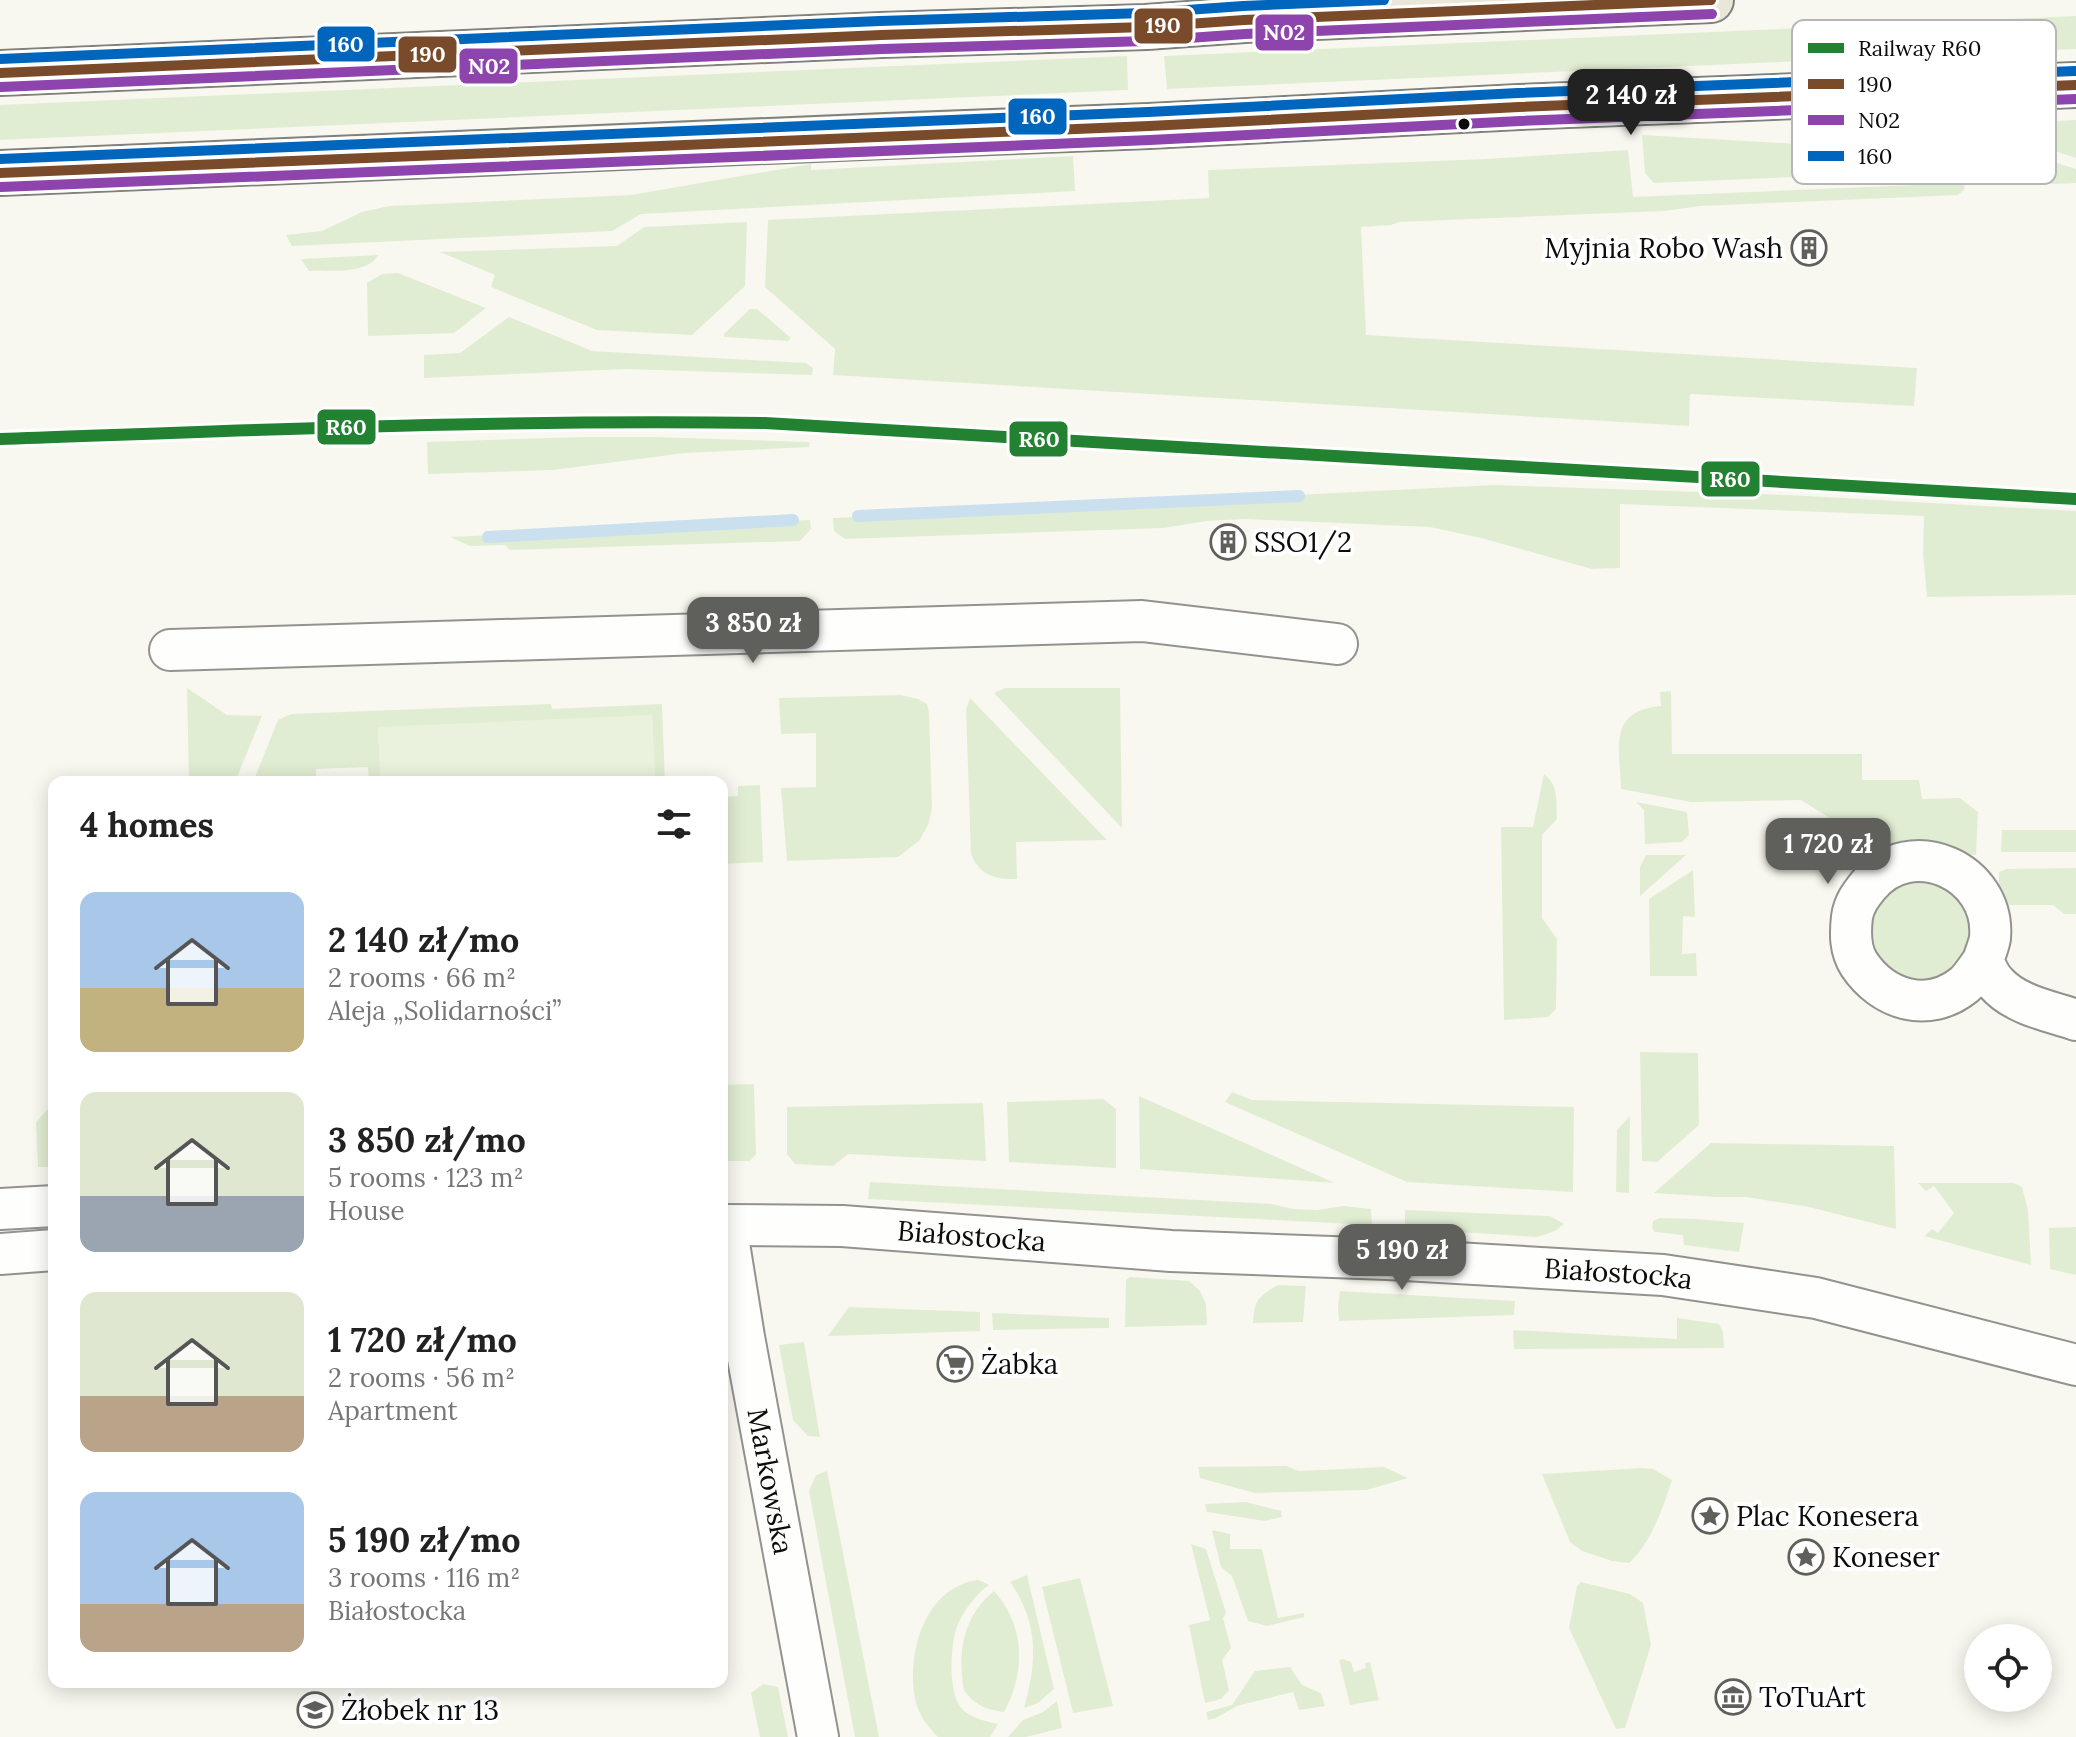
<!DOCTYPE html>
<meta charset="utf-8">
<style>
:root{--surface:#fff;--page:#f6f6f6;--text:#222;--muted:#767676;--accent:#5f5f5c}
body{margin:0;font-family:Lora,serif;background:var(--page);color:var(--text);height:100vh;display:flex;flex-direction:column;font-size:30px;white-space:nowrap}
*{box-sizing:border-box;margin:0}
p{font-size:26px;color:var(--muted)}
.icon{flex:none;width:44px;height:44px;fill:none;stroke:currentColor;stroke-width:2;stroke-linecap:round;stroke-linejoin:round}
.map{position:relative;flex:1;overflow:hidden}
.side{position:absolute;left:48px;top:776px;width:680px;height:912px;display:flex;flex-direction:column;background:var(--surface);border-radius:16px;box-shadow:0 4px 20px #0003}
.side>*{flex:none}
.fabs{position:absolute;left:1964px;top:1624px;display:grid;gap:16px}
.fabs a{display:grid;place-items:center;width:88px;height:88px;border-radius:50%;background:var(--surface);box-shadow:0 4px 20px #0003;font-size:40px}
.price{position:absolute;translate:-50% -68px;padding:0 18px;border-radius:16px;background:var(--accent);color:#fff;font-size:26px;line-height:52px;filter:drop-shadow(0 2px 4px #0008)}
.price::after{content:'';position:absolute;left:50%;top:48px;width:24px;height:18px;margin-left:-12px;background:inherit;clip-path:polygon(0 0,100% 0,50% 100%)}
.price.current{background:#222;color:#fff}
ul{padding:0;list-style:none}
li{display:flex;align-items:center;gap:24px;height:200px;padding:0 32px}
li span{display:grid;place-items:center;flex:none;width:224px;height:160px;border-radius:16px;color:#555}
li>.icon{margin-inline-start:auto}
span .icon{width:96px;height:96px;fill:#fffc;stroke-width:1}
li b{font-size:34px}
h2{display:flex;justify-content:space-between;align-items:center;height:96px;padding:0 32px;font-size:34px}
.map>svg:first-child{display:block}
.green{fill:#e1edd2}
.pitch{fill:#eaf1dc}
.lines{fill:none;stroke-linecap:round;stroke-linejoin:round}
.stream{stroke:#cae0ef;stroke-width:12}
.minor-casing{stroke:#93928f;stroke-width:44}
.major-casing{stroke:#80807c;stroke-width:48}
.minor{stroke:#fefefd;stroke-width:40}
.major{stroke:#eae7d9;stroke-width:44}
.bus-1-casing{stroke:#fff;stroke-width:16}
.bus-2-casing{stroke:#fff;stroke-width:16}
.bus-3-casing{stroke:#fff;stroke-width:16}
.bus-1{stroke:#7a4b2a;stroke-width:10}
.bus-2{stroke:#8e44ad;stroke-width:10}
.bus-3{stroke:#0065bd;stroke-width:10}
.rail-1-casing{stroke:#fff;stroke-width:18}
.rail-1{stroke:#238132;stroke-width:12}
.bus-dot{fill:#0c0c0c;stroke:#fff;stroke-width:3}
.labels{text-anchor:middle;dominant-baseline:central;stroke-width:8;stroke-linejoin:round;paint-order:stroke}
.poi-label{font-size:28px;fill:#0c0c0c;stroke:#fff;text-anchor:start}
.street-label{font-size:28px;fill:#0c0c0c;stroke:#fff}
.key{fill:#fff;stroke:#b6b6b6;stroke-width:2}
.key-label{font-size:22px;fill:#0c0c0c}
.line-badge{stroke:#fff;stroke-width:3}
.badge-label{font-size:22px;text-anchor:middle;font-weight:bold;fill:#fff}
</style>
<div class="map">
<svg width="2076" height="1737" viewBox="0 0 2076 1737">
<rect width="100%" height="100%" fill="#f9f8f0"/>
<g class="green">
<polygon points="2076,16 2076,49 1167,89 1164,56"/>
<polygon points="1127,56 1128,90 0,140 0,105"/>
<polygon points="2076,120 2076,158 2052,150 2009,155 2001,135 2001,124"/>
<polygon points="1642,135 1816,145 1910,141 1931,142 1947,150 1960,165 1912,172 1654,183 1645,173"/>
<polygon points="1628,150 1633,197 1915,185 1966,176 1964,190 1958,195 1700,206 1664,211 1399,222 1391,225 1361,227 1366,335 1917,368 1914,406 1690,394 1689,426 833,375 835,349 765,287 768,220 1209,198 1208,170 1486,159"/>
<polygon points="1073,156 1075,191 641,214 612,231 292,246 286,235 322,231 362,212 389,206 631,195 811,164 811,170"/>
<path d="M 2054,162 L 2076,169 L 2076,183 C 2055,184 2031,187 2018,167 Z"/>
<polygon points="747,222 745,286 692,335 597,330 491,287 495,275 440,252 617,246 644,227"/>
<path d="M 378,255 C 368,275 329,270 309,271 L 301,259 Z"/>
<polygon points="398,273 486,308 454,333 368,336 367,283 382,274"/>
<polygon points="750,309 757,309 791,338 788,341 724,337 724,334"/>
<polygon points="509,317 592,351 806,363 813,368 812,375 626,369 424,378 424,355 460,353"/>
<polygon points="581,437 654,437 810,442 809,447 685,453 553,470 428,474 427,442"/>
<polygon points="1494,485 1788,495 2076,511 2076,595 1927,597 1923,553 1924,516 1620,504 1620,568 1592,569 1481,538 1430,527 1245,519 1207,521 1164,528 845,539 834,531 833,518"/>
<polygon points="810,520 811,529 800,541 510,550 505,545 470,546 450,537"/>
<polygon points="187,688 227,715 262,716 235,782 189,782"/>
<polygon points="1005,688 1120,688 1122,828 994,693"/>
<path d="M 1671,691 L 1672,754 L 1862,754 L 1862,780 L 1919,780 L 1922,799 L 1960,798 L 1978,812 L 1976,855 L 1908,852 L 1890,856 L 1801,800 L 1691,802 L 1621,789 C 1620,748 1607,711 1661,706 L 1660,692 Z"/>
<polygon points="901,695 918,699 927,704 929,713 932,809 928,825 919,841 898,857 787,861 781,788 816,787 816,733 781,734 779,698"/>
<path d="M 970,698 L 1107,840 L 1016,842 L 1017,879 C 996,880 979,875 971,854 L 966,710 Z"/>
<polygon points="551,704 552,709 662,704 665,782 655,782 652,716 378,728 381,782 369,782 368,767 316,769 316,782 253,782 278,720 291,714"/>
<path d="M 1544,774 C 1559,785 1556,802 1557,819 L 1542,835 L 1542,918 L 1557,939 L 1556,1009 L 1548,1017 L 1504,1020 L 1501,827 L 1533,827 Z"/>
<polygon points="760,785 763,862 722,864 722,797 738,796 738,786"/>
<polygon points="1636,802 1687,812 1689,835 1682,842 1645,844 1644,810"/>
<polygon points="2002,830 2076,830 2076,852 2001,852"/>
<polygon points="1646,855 1686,855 1640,896 1640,867"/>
<polygon points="2076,868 2076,914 2064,914 2053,905 1999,905 1999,872 2007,869"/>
<polygon points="1693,870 1695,917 1683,916 1682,954 1696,953 1697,976 1650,976 1649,899"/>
<polygon points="1920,878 1955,891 1974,922 1962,970 1918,989 1875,966 1867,917 1887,890"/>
<polygon points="1640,1052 1698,1053 1699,1125 1657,1162 1642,1161"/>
<polygon points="754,1084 756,1154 750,1161 722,1161 722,1085"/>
<polygon points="1232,1092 1252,1100 1574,1107 1573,1192 1407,1182 1225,1102"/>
<polygon points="1139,1096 1335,1183 1140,1169"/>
<polygon points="1103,1099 1116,1109 1116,1168 1009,1162 1007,1102"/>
<polygon points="983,1103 986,1161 848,1154 833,1166 795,1164 787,1154 787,1107"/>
<polygon points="54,1106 54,1167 38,1167 36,1122 50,1107"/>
<polygon points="1630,1116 1629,1193 1616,1192 1617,1130"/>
<polygon points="1711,1143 1894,1146 1896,1229 1809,1207 1746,1197 1716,1197 1654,1193"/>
<polygon points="870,1182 1272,1204 1293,1209 1317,1210 1344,1206 1371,1209 1372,1225 868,1199"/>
<polygon points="1918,1183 2014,1183 2022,1187 2028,1210 2031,1265 1924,1236 1932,1229 1938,1233 1954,1213 1934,1186 1926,1191"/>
<polygon points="1405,1210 1550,1216 1564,1224 1555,1231 1537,1237 1412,1229 1405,1224"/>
<polygon points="1660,1218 1696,1219 1744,1223 1739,1252 1684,1245 1683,1235 1655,1232 1652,1228 1653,1221"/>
<polygon points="2076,1227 2076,1275 2050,1269 2049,1228"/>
<polygon points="1130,1277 1189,1281 1200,1291 1206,1304 1207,1325 1125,1327 1126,1280"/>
<path d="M 1278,1285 L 1306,1286 L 1303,1322 L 1253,1323 C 1254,1300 1258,1296 1278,1285 Z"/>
<polygon points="1340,1291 1515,1301 1514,1315 1339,1321 1338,1307"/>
<polygon points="849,1307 980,1312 980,1331 828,1336"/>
<polygon points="992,1313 1109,1318 1109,1328 993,1330"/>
<polygon points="1677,1318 1719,1324 1723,1332 1724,1348 1514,1349 1513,1330 1677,1339"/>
<polygon points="804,1342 820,1437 808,1436 793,1420 779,1345"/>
<polygon points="1286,1466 1299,1471 1384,1467 1408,1478 1367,1490 1255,1493 1200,1478 1198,1467"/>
<path d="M 1643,1468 L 1653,1469 L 1672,1480 C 1663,1508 1651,1543 1629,1563 L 1612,1561 L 1582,1551 L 1570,1542 L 1542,1474 Z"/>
<polygon points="827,1471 879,1737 855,1737 809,1491 816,1475"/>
<polygon points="1246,1502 1281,1511 1282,1517 1265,1521 1207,1512 1205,1504"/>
<polygon points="1212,1530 1230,1534 1230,1549 1262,1549 1278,1618 1304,1613 1304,1617 1267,1626 1248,1621 1232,1576 1221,1567"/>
<polygon points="1191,1544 1206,1549 1226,1613 1223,1618 1231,1648 1222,1660 1229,1690 1221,1699 1205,1703 1189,1625 1210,1620"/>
<path d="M 1027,1575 L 1054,1689 L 1038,1703 L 1024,1708 C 1037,1661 1039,1623 1010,1582 Z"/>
<polygon points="1080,1578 1113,1706 1073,1713 1042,1587"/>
<path d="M 978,1580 L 989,1585 C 975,1595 961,1613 956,1630 C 950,1649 948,1696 963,1710 C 972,1718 987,1722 998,1724 L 990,1737 L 938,1737 C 929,1728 921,1718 917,1706 C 904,1659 923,1587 978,1580 Z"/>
<polygon points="1581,1582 1630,1594 1643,1603 1651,1645 1625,1728 1616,1729 1569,1628 1577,1586"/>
<path d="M 994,1591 C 1025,1625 1026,1672 1004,1712 C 989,1710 976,1706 966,1693 C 962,1688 963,1682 962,1675 C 959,1642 968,1612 994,1591 Z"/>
<polygon points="1343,1659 1351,1662 1354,1672 1366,1668 1365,1663 1370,1662 1379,1700 1350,1705 1339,1660"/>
<polygon points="1290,1667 1302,1685 1321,1693 1325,1706 1299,1710 1293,1692 1237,1706 1216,1718 1208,1720 1206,1712 1232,1705 1255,1671"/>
<polygon points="763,1684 778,1687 788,1737 760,1737 751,1693"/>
<polygon points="1057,1701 1062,1728 1026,1737 1008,1737 1023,1720 1043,1712"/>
</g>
<polygon class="pitch" points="652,715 655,782 381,782 378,727"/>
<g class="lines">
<g class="stream">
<polyline points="858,516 1299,496"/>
<polyline points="488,537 793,520"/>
</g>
<defs>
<g id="minor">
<polyline points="170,650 1142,621 1337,644"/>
<path d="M 1983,961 C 1977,969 1971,979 1964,985 C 1928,1014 1883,1000 1859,964 C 1850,950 1850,934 1852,917 C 1854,904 1860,896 1868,886 C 1910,833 1996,871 1990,938 C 1989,945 1985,954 1983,961 C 1987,969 1990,977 1996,983 C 2015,1005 2050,1011 2076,1020"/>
<polyline points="0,1209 54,1206"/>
<path id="s1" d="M 722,1225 L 842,1226 L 1171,1251 L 1387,1259 L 1663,1275 L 1816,1298 L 2076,1365"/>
<path id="s2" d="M 726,1225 L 744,1337 L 818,1737"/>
<polyline points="0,1254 54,1250"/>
</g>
<g id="major">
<polyline points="0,73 881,35 1146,27 1244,20 1711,0"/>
<polyline points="0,173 886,136 1149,126 1519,107 2076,85"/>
</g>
</defs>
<use href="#minor" class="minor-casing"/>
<use href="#major" class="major-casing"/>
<use href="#minor" class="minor"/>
<use href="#major" class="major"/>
<defs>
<g id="bus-1">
<polyline points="0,73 881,35 1146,27 1244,20 1711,0"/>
<polyline points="0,173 1149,126 1519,107 2076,85"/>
</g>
<g id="bus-2">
<polyline points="1,87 882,49 1146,41 1245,34 1712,14"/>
<polyline points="1,187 1150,140 1520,121 2076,99"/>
</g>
<g id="bus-3">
<polyline points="0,59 880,21 1145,13 1243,6 1384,0"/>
<polyline points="0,159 1148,112 1518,93 2075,71"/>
</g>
</defs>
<use href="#bus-1" class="bus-1-casing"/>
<use href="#bus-2" class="bus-2-casing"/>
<use href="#bus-3" class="bus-3-casing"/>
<use href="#bus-1" class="bus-1"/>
<use href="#bus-2" class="bus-2"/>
<use href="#bus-3" class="bus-3"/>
<defs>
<path id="rail-1" d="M 0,439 C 255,430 510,419 765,423 L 2076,499"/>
</defs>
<use href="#rail-1" class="rail-1-casing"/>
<use href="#rail-1" class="rail-1"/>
</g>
<defs>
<symbol id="building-ring" viewBox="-11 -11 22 22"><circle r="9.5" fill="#fff" stroke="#5f5f5c" stroke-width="1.5"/><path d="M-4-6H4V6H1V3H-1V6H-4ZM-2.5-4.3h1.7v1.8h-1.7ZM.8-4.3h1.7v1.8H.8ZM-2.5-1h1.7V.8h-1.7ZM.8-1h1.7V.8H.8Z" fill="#5f5f5c"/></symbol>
<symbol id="supermarket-ring" viewBox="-11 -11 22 22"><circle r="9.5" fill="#fff" stroke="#5f5f5c" stroke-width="1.5"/><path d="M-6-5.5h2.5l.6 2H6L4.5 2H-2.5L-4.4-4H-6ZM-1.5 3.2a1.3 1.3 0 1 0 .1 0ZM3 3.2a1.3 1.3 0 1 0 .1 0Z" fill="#5f5f5c"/></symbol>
<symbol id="sight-ring" viewBox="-11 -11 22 22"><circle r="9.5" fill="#fff" stroke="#5f5f5c" stroke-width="1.5"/><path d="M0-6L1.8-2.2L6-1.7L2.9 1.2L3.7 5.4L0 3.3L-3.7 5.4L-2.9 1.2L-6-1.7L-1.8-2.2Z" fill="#5f5f5c"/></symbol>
<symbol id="museum-ring" viewBox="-11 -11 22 22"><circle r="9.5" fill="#fff" stroke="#5f5f5c" stroke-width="1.5"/><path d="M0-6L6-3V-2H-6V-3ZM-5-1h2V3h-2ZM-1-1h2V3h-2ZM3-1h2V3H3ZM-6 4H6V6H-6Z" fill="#5f5f5c"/></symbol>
<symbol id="school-ring" viewBox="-11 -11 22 22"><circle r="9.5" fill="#fff" stroke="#5f5f5c" stroke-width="1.5"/><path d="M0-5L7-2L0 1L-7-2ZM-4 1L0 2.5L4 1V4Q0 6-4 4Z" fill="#5f5f5c"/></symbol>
</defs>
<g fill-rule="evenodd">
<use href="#building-ring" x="1789" y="228" width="40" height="40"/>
<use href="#building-ring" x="1208" y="522" width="40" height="40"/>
<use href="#supermarket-ring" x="935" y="1344" width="40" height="40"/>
<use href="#sight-ring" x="1690" y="1496" width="40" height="40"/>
<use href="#sight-ring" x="1786" y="1537" width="40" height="40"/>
<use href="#museum-ring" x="1713" y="1677" width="40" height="40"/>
<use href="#school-ring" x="295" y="1690" width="40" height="40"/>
</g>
<circle class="bus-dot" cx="1464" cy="124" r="7"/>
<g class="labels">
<g class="poi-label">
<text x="1783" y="248" text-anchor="end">Myjnia Robo Wash</text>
<text x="1254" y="542">SSO1/2</text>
<text x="981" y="1364">Żabka</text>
<text x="1736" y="1516">Plac Konesera</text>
<text x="1832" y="1557">Koneser</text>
<text x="1759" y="1697">ToTuArt</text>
<text x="341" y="1710">Żłobek nr 13</text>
</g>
<g class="street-label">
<text stroke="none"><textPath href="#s1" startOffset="250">Białostocka</textPath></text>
<text stroke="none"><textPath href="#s1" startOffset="898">Białostocka</textPath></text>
<text stroke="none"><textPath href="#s2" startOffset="260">Markowska</textPath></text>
</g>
</g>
<rect x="1792" y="20" width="264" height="164" rx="12" class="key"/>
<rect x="1808" y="43" width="36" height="10" fill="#238132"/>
<rect x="1808" y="79" width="36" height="10" fill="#7a4b2a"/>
<rect x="1808" y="115" width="36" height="10" fill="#8e44ad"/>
<rect x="1808" y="151" width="36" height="10" fill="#0065bd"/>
<g class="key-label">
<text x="1858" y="56">Railway R60</text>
<text x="1858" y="92">190</text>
<text x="1858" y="128">N02</text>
<text x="1858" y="164">160</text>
</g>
<g class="line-badge">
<rect x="1133" y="7" width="61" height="38" rx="8" fill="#7a4b2a"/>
<rect x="1254" y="13" width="61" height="39" rx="8" fill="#8e44ad"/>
<rect x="316" y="25" width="60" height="38" rx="8" fill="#0065bd"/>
<rect x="397" y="35" width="61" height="39" rx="8" fill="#7a4b2a"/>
<rect x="458" y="47" width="61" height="38" rx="8" fill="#8e44ad"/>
<rect x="1007" y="97" width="61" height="39" rx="8" fill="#0065bd"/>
<rect x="316" y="408" width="61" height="38" rx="8" fill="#238132"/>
<rect x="1008" y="420" width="61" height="38" rx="8" fill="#238132"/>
<rect x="1700" y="460" width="61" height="38" rx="8" fill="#238132"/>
</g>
<g class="badge-label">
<text x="1163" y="33">190</text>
<text x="1284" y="40">N02</text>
<text x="346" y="52">160</text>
<text x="428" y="62">190</text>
<text x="489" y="74">N02</text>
<text x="1038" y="124">160</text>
<text x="346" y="435">R60</text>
<text x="1039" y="447">R60</text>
<text x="1730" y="487">R60</text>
</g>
</svg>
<div class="fabs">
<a><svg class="icon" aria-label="locate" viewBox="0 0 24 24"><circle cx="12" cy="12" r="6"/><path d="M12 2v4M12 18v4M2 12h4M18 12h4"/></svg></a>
</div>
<b class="price current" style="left:1631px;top:137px">2 140 zł</b>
<b class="price" style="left:753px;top:665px">3 850 zł</b>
<b class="price" style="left:1828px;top:886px">1 720 zł</b>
<b class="price" style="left:1402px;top:1292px">5 190 zł</b>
<section class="side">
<h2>4 homes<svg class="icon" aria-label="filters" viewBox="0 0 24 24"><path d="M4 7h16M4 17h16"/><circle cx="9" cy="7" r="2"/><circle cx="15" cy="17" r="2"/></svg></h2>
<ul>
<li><span style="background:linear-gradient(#a9c7e8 60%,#c2b280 0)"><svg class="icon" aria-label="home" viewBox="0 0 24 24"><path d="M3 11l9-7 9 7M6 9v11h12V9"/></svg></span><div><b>2 140 zł/mo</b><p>2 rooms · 66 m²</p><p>Aleja „Solidarności”</p></div></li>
<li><span style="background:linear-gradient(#dfe7d0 65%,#9aa5b1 0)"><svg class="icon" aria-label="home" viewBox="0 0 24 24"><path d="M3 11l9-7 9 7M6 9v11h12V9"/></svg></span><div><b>3 850 zł/mo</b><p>5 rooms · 123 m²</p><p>House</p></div></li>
<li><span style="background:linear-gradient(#dfe7d0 65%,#b9a48a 0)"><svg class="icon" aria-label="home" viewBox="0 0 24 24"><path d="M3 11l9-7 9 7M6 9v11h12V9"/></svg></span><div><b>1 720 zł/mo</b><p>2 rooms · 56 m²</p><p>Apartment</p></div></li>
<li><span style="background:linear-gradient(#a9c7e8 70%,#b9a48a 0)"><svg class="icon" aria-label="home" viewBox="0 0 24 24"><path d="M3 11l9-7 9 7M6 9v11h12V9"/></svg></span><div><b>5 190 zł/mo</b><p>3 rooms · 116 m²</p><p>Białostocka</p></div></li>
</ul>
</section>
</div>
